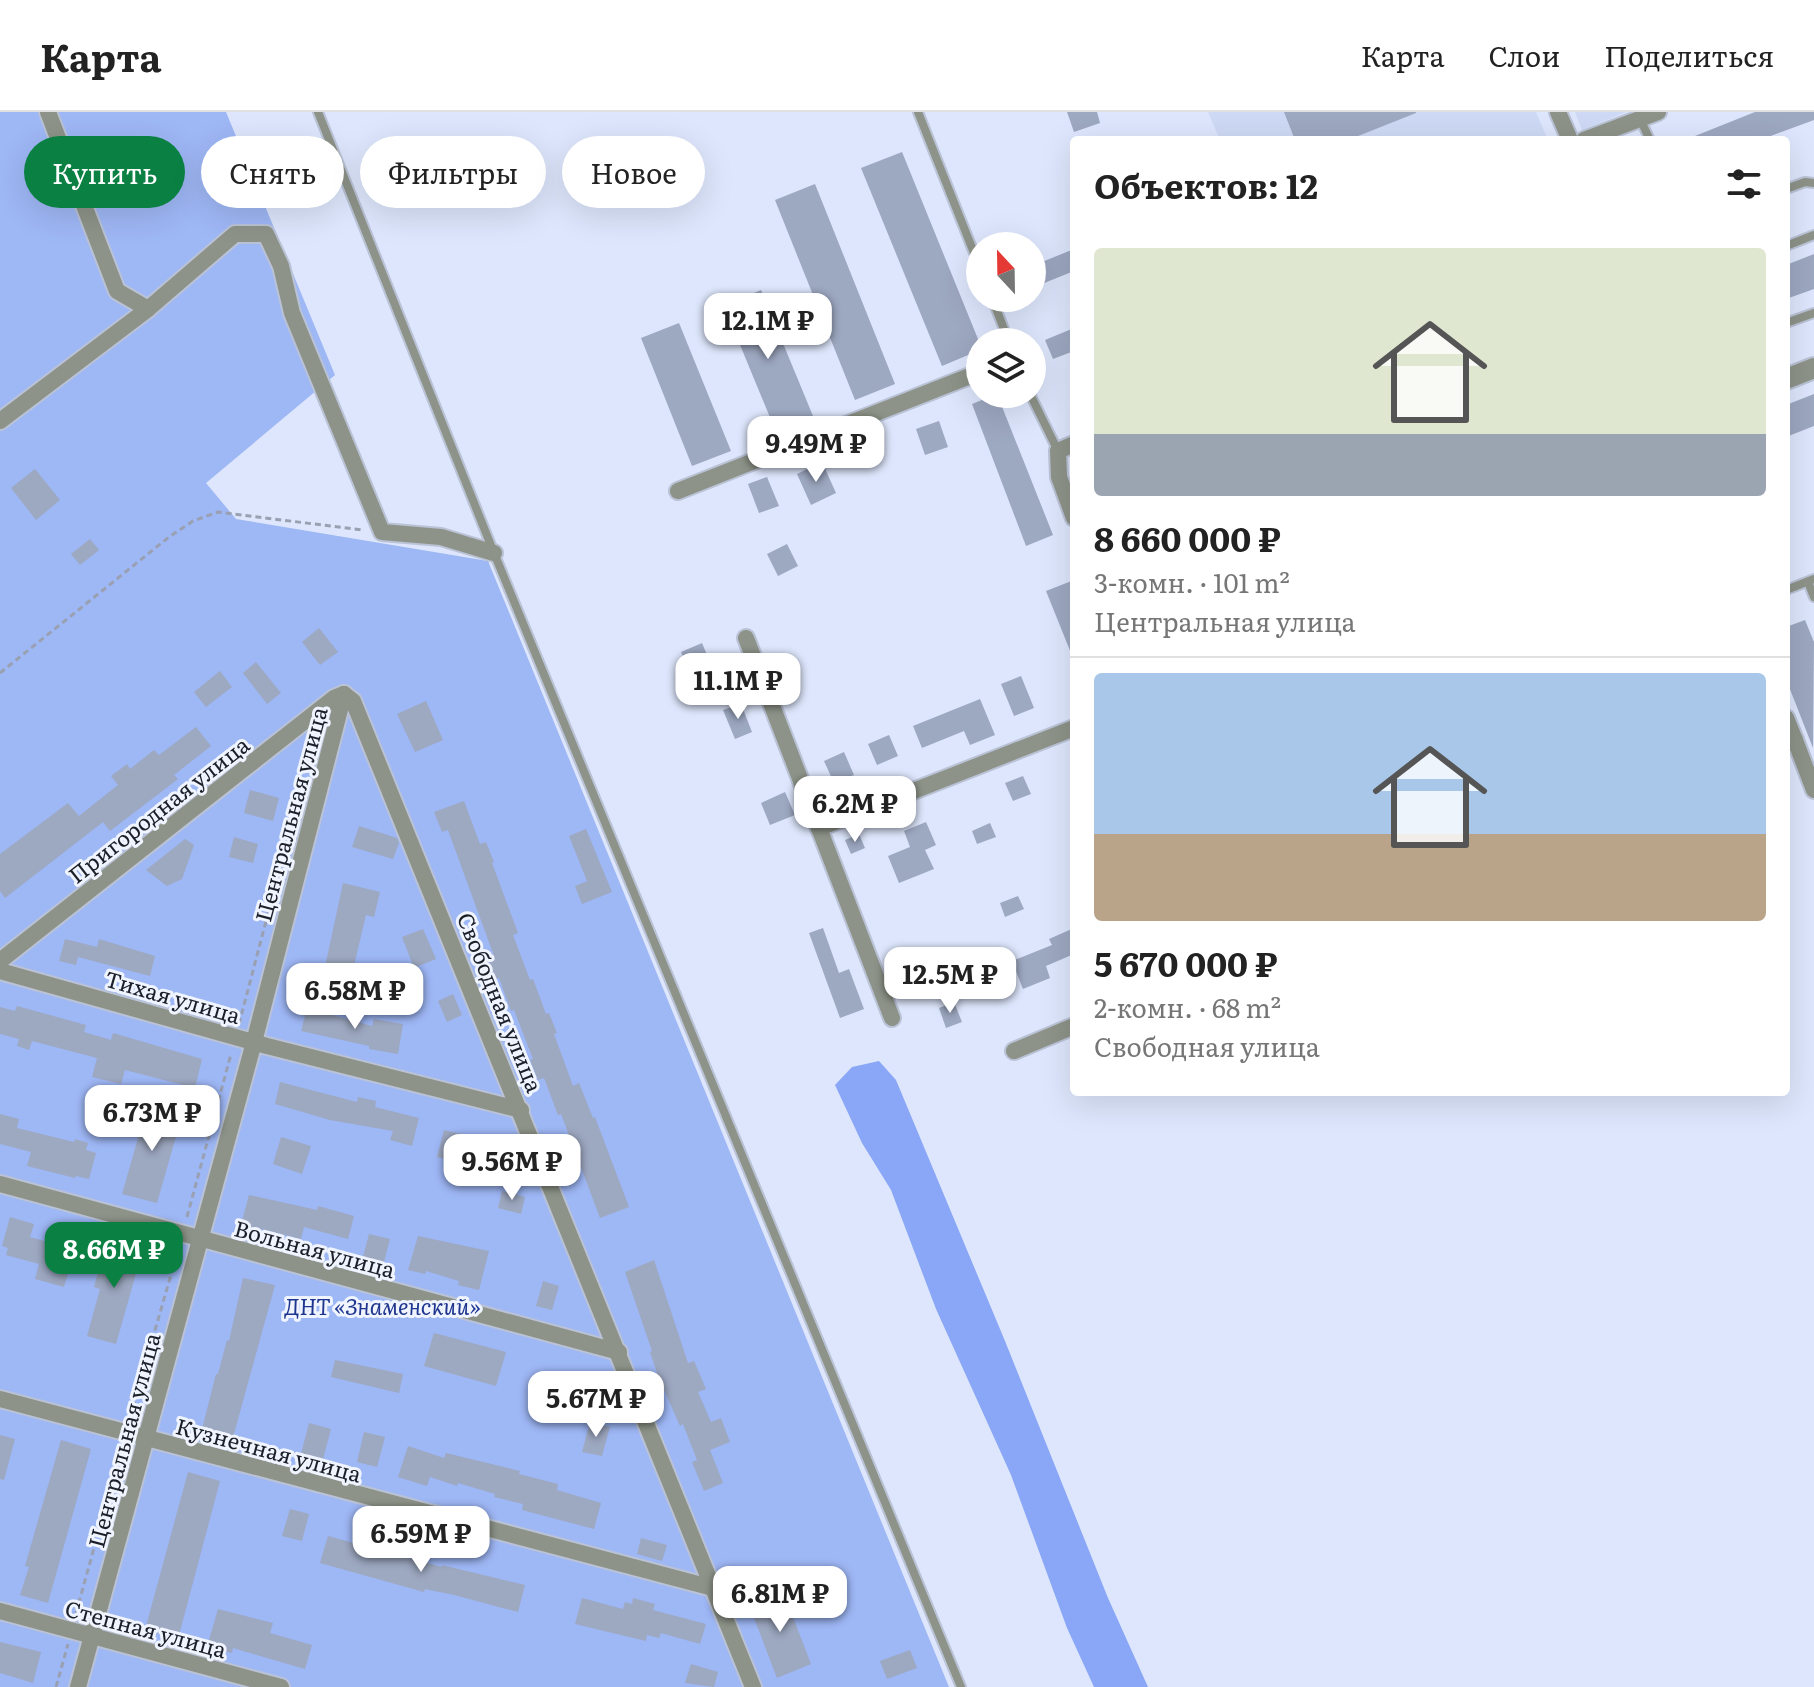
<!DOCTYPE html>
<html lang="ru">
<meta charset="utf-8">
<style>
:root{--surface:#fff;--page:#f6f6f6;--text:#222;--muted:#767676;--line:#e0e0e0;--accent:#0b8043}
body{margin:0;font-family:Literata,serif;background:var(--page);color:var(--text);height:100vh;display:flex;flex-direction:column;font-size:30px;white-space:nowrap}
*{box-sizing:border-box;margin:0}
p{font-size:26px;color:var(--muted)}
.icon{flex:none;width:44px;height:44px;fill:none;stroke:currentColor;stroke-width:2;stroke-linecap:round;stroke-linejoin:round}
.map{position:relative;flex:1;overflow:hidden}
.side{position:absolute;left:1070px;top:24px;width:720px;height:960px;display:flex;flex-direction:column;background:var(--surface);border-radius:8px;box-shadow:0 8px 32px #0002}
.side>*{flex:none}
.banner{position:absolute;left:24px;top:24px;width:760px;height:72px;display:flex;gap:16px}
.needle{width:52px;rotate:338deg}
.buttons{position:absolute;left:966px;top:120px;display:grid;gap:16px}
.buttons a{display:grid;place-items:center;width:80px;height:80px;border-radius:50%;background:var(--surface);box-shadow:0 8px 32px #0002;font-size:40px}
.price{position:absolute;translate:-50% -68px;padding:0 18px;border-radius:16px;background:#fff;color:#222;font-size:26px;line-height:52px;filter:drop-shadow(0 2px 4px #0008)}
.price::after{content:'';position:absolute;left:50%;top:48px;width:24px;height:18px;margin-left:-12px;background:inherit;clip-path:polygon(0 0,100% 0,50% 100%)}
.price.current{background:var(--accent);color:#fff}
ul{padding:0;list-style:none}
li{display:grid;align-content:center;gap:16px;height:424px;padding:0 24px}
li+li{border-top:2px solid var(--line)}
li span{display:grid;place-items:center;height:248px;border-radius:8px;color:#555}
li>.icon{margin-inline-start:auto}
span .icon{width:144px;height:144px;fill:#fffc;stroke-width:1}
li b{font-size:34px}
h2{display:flex;justify-content:space-between;align-items:center;height:96px;padding:0 24px;font-size:34px}
.chip{padding:0 28px;border-radius:36px;background:var(--surface);box-shadow:0 8px 32px #0002;font-size:28px;line-height:72px}
.chip.current{background:var(--accent);color:#fff}
header{display:flex;align-items:center;gap:48px;box-sizing:border-box;height:112px;padding:0 40px;background:var(--surface);border-bottom:2px solid var(--line)}
header strong{font-size:38px}
nav{display:flex;gap:44px;margin-inline-start:auto;font-size:28px}
.map>svg:first-child{display:block}
.built{fill:#cedaf5}
.green{fill:#9eb7f5}
.forest{fill:#89a7f6}
.building{fill:#9da8c1}
.lines{fill:none;stroke-linecap:round;stroke-linejoin:round}
.service-casing{stroke:#bac2d6;stroke-width:12}
.minor-casing{stroke:#bac2d6;stroke-width:20}
.tertiary-casing{stroke:#bac2d6;stroke-width:24}
.path{stroke:#99a0b1;stroke-width:3;stroke-dasharray:6 4;stroke-linecap:butt}
.service{stroke:#8d9388;stroke-width:8}
.minor{stroke:#8d9388;stroke-width:16}
.tertiary{stroke:#8d9388;stroke-width:20}
.labels{text-anchor:middle;dominant-baseline:central;stroke-width:6;stroke-linejoin:round;paint-order:stroke}
.street-label{font-size:22px;fill:#1b1f28;stroke:#eff4ff}
.park-label{font-size:22px;font-style:italic;fill:#1f368f;stroke:#eff4ff}
</style>
<header>
<strong>Карта</strong>
<nav><a>Карта</a><a>Слои</a><a>Поделиться</a></nav>
</header>
<div class="map">
<svg width="1814" height="1575" viewBox="0 0 1814 1575">
<rect width="100%" height="100%" fill="#dde6fc"/>
<g class="built">
<polygon points="1208,0 1536,0 1548,28 1220,28"/>
<polygon points="1575,0 1626,0 1582,18"/>
</g>
<polygon class="green" points="0,0 226,0 335,263 206,371 236,407 488,449 949,1575 0,1575"/>
<polygon class="forest" points="879,949 896,968 1005,1229 1108,1486 1148,1575 1094,1575 1067,1516 1011,1363 936,1197 891,1078 862,1031 835,973 852,955"/>
<g class="building">
<polygon points="1067,0 1097,0 1100,11 1074,20"/>
<polygon points="1284,0 1416,0 1416,1 1348,28 1295,28"/>
<polygon points="1755,0 1814,0 1814,8 1760,28 1685,28"/>
<polygon points="902,40 980,232 980,238 942,254 861,56"/>
<polygon points="815,72 895,272 855,288 775,88"/>
<polygon points="1074,137 1074,159 1032,176 1032,154"/>
<polygon points="1814,142 1814,177 1786,187 1786,153"/>
<polygon points="761,178 813,304 776,320 724,194"/>
<polygon points="679,211 731,339 692,354 641,226"/>
<polygon points="1074,216 1074,239 1053,247 1045,228"/>
<polygon points="997,282 1053,423 1026,434 972,292"/>
<polygon points="1814,282 1814,314 1786,325 1786,293"/>
<polygon points="939,309 948,335 925,343 916,317"/>
<polygon points="822,350 836,381 811,393 797,362"/>
<polygon points="35,357 60,388 36,408 11,376"/>
<polygon points="767,365 779,394 759,401 748,372"/>
<polygon points="90,427 99,438 80,453 71,442"/>
<polygon points="787,432 798,454 778,464 767,442"/>
<polygon points="1074,468 1074,546 1073,546 1046,479"/>
<polygon points="1805,508 1814,530 1813,636 1786,567 1786,515"/>
<polygon points="319,516 338,540 320,553 302,530"/>
<polygon points="702,531 710,550 728,543 733,556 715,563 722,578 701,587 681,540"/>
<polygon points="256,550 281,581 267,592 243,561"/>
<polygon points="220,559 232,575 206,595 194,580"/>
<polygon points="1021,564 1034,596 1014,604 1001,572"/>
<polygon points="980,587 995,623 970,633 964,619 922,636 913,614"/>
<polygon points="426,589 443,628 415,640 397,602"/>
<polygon points="741,592 752,620 735,627 723,598"/>
<polygon points="196,615 211,634 174,663 178,667 110,719 103,710 5,786 0,779 0,742 68,691 79,704 118,673 111,664 127,652 130,657 154,638 159,643"/>
<polygon points="889,623 898,644 877,653 868,632"/>
<polygon points="844,640 854,663 834,671 824,649"/>
<polygon points="1023,664 1031,682 1013,689 1005,671"/>
<polygon points="250,678 279,686 273,709 244,701"/>
<polygon points="785,680 795,703 770,713 761,691"/>
<polygon points="464,689 480,732 486,730 494,750 492,751 518,821 513,823 530,868 533,867 546,902 549,901 557,921 554,922 573,974 579,971 593,1006 595,1005 629,1095 600,1106 561,1002 558,1003 544,966 538,968 530,948 533,947 514,898 511,899 499,866 496,867 488,846 494,844 448,718 442,720 434,700"/>
<polygon points="926,710 936,733 925,738 934,757 899,771 888,744 910,735 904,719"/>
<polygon points="990,711 996,725 977,732 972,719"/>
<polygon points="359,714 397,726 399,731 393,747 352,735"/>
<polygon points="586,717 612,780 582,792 575,774 587,769 569,724"/>
<polygon points="859,722 865,736 851,742 845,728"/>
<polygon points="234,725 258,732 253,751 229,745"/>
<polygon points="185,727 194,733 182,767 167,774 146,758"/>
<polygon points="343,771 380,780 374,805 366,803 352,862 325,855"/>
<polygon points="1018,784 1024,797 1005,805 1000,791"/>
<polygon points="823,816 839,861 849,857 864,897 840,906 809,821"/>
<polygon points="1074,816 1074,842 1046,854 1050,866 1023,877 1012,849 1052,833 1049,827"/>
<polygon points="423,817 436,847 414,856 402,825"/>
<polygon points="65,827 97,835 99,827 155,844 150,864 78,845 76,853 59,849"/>
<polygon points="453,882 462,903 447,910 438,889"/>
<polygon points="954,890 962,910 946,916 939,896"/>
<polygon points="17,894 86,913 84,920 111,928 113,921 202,947 195,976 125,958 121,972 92,965 97,946 32,929 29,938 17,934 19,927 0,922 0,895 15,899"/>
<polygon points="307,896 372,914 374,907 403,912 398,942 369,937 369,934 301,919"/>
<polygon points="280,970 357,990 358,985 376,989 375,995 419,1006 412,1034 390,1028 393,1019 330,1008 275,992"/>
<polygon points="148,991 183,1000 157,1091 122,1082"/>
<polygon points="0,1002 19,1007 17,1016 74,1030 75,1027 88,1031 86,1038 96,1041 89,1067 76,1064 75,1066 27,1054 31,1040 0,1032"/>
<polygon points="444,1018 466,1023 464,1031 506,1041 499,1069 477,1063 479,1055 437,1045"/>
<polygon points="281,1025 311,1034 302,1062 273,1052"/>
<polygon points="502,1079 525,1085 521,1102 498,1096"/>
<polygon points="249,1083 317,1098 318,1094 354,1104 348,1127 304,1115 301,1127 261,1117 259,1121 240,1116"/>
<polygon points="10,1105 34,1112 30,1125 75,1138 64,1175 35,1167 39,1152 6,1143 8,1136 2,1134"/>
<polygon points="369,1122 390,1127 384,1150 363,1145"/>
<polygon points="418,1124 489,1139 479,1178 458,1173 459,1169 426,1159 425,1162 408,1158"/>
<polygon points="112,1129 143,1137 116,1232 87,1224 100,1177 94,1175 104,1137 110,1139"/>
<polygon points="654,1148 688,1251 694,1249 706,1277 698,1280 711,1310 721,1306 730,1330 710,1338 723,1371 704,1379 692,1350 697,1348 683,1312 680,1314 658,1264 650,1240 652,1239 625,1160"/>
<polygon points="243,1166 275,1173 232,1329 201,1321 216,1262 218,1262 227,1228 229,1229"/>
<polygon points="543,1169 559,1174 552,1198 536,1194"/>
<polygon points="434,1221 506,1240 496,1274 424,1254"/>
<polygon points="335,1248 403,1262 399,1281 331,1265"/>
<polygon points="590,1310 610,1315 602,1344 582,1340"/>
<polygon points="309,1311 331,1317 322,1351 300,1346"/>
<polygon points="364,1320 385,1325 377,1355 357,1350"/>
<polygon points="0,1323 15,1327 4,1368 0,1367"/>
<polygon points="61,1328 91,1337 48,1491 20,1483 29,1455 25,1454"/>
<polygon points="408,1334 444,1346 446,1341 520,1359 519,1362 558,1372 557,1378 601,1391 594,1417 522,1398 523,1392 494,1385 495,1382 458,1371 457,1374 430,1365 427,1374 398,1365"/>
<polygon points="188,1360 220,1369 178,1527 145,1518"/>
<polygon points="290,1397 309,1402 302,1429 282,1424"/>
<polygon points="328,1424 442,1455 442,1453 525,1473 518,1500 454,1483 425,1477 424,1480 320,1451"/>
<polygon points="641,1426 667,1433 662,1449 637,1442"/>
<polygon points="783,1479 811,1552 777,1566 749,1493"/>
<polygon points="582,1486 623,1497 625,1490 632,1492 633,1486 655,1492 653,1498 706,1512 700,1532 661,1521 659,1526 647,1523 646,1529 575,1512"/>
<polygon points="218,1497 273,1511 270,1521 312,1533 305,1557 233,1536 232,1541 207,1535"/>
<polygon points="0,1530 41,1540 33,1571 0,1561"/>
<polygon points="910,1538 917,1556 887,1567 880,1549"/>
<polygon points="691,1552 718,1560 714,1575 685,1571"/>
</g>
<g class="lines">
<defs>
<g id="service">
<polyline points="318,0 494,441 961,1575"/>
<polyline points="918,0 980,156"/>
<polyline points="1640,7 1650,28"/>
<polyline points="1786,77 1805,70 1814,71"/>
<polyline points="1786,134 1814,123"/>
<polyline points="992,186 1009,230"/>
<polyline points="1786,211 1814,201"/>
<polyline points="1030,282 1058,339"/>
<polyline points="1808,470 1814,485"/>
<polyline points="1786,478 1814,467"/>
</g>
<g id="minor">
<polyline points="48,0 117,179 148,197"/>
<polyline points="1558,0 1570,28"/>
<polyline points="1584,28 1658,0"/>
<polyline points="0,309 148,197 235,122 266,122 281,154 292,201 382,420 441,425 494,441"/>
<polyline points="1074,332 1058,339 1059,365 1074,406"/>
<polyline points="678,379 980,260"/>
<polyline points="746,526 892,906"/>
<polyline points="344,582 353,589 753,1575"/>
<polyline points="1786,606 1795,628"/>
<polyline points="1786,632 1795,628 1814,678"/>
<polyline points="819,716 1074,616"/>
<polyline points="0,849 334,586 344,582"/>
<polyline points="0,859 267,934 521,998"/>
<polyline points="1014,939 1074,914"/>
<polyline points="0,1072 619,1240"/>
<polyline points="0,1287 713,1476"/>
<polyline points="0,1499 281,1575"/>
<polyline points="78,1575 254,930 344,582"/>
</g>
<polyline id="tertiary" points="1786,267 1814,256"/>
</defs>
<use href="#service" class="service-casing"/>
<use href="#minor" class="minor-casing"/>
<use href="#tertiary" class="tertiary-casing"/>
<g class="path">
<polyline points="0,561 169,425 193,409 218,400 362,418"/>
<polyline points="239,912 286,733"/>
<polyline points="187,1105 231,942"/>
<polyline points="130,1305 179,1135"/>
<polyline points="76,1501 122,1335"/>
<polyline points="56,1575 68,1532"/>
</g>
<use href="#service" class="service"/>
<use href="#minor" class="minor"/>
<use href="#tertiary" class="tertiary"/>
</g>
<g class="labels">
<g class="street-label">
<text transform="translate(158 697) rotate(-38)">Пригородная улица</text>
<text transform="translate(290 702) rotate(-75)">Центральная улица</text>
<text transform="translate(173 884) rotate(16)">Тихая улица</text>
<text transform="translate(501 890) rotate(68)">Свободная улица</text>
<text transform="translate(315 1136) rotate(15)">Вольная улица</text>
<text transform="translate(123 1328) rotate(-75)">Центральная улица</text>
<text transform="translate(269 1337) rotate(15)">Кузнечная улица</text>
<text transform="translate(146 1516) rotate(15)">Степная улица</text>
</g>
<g class="park-label">
<text x="382" y="1193">ДНТ «Знаменский»</text>
</g>
</g>
</svg>
<div class="buttons">
<a><svg class="needle" viewBox="-14 -14 28 28"><path d="M0-13l5 13h-10z" fill="#e53935"/><path d="M0 13l5-13h-10z" fill="#767676"/></svg></a>
<a><svg class="icon" aria-label="layers" viewBox="0 0 24 24"><path d="M12 4l9 5-9 5-9-5zM3 14l9 5 9-5"/></svg></a>
</div>
<b class="price" style="left:768px;top:249px">12.1M ₽</b>
<b class="price" style="left:816px;top:372px">9.49M ₽</b>
<b class="price" style="left:738px;top:609px">11.1M ₽</b>
<b class="price" style="left:855px;top:732px">6.2M ₽</b>
<b class="price" style="left:950px;top:903px">12.5M ₽</b>
<b class="price" style="left:355px;top:919px">6.58M ₽</b>
<b class="price" style="left:152px;top:1041px">6.73M ₽</b>
<b class="price" style="left:512px;top:1090px">9.56M ₽</b>
<b class="price current" style="left:114px;top:1178px">8.66M ₽</b>
<b class="price" style="left:596px;top:1327px">5.67M ₽</b>
<b class="price" style="left:421px;top:1462px">6.59M ₽</b>
<b class="price" style="left:780px;top:1522px">6.81M ₽</b>
<div class="banner">
<a class="chip current">Купить</a>
<a class="chip">Снять</a>
<a class="chip">Фильтры</a>
<a class="chip">Новое</a>
</div>
<section class="side">
<h2>Объектов: 12<svg class="icon" aria-label="filters" viewBox="0 0 24 24"><path d="M4 7h16M4 17h16"/><circle cx="9" cy="7" r="2"/><circle cx="15" cy="17" r="2"/></svg></h2>
<ul>
<li><span style="background:linear-gradient(#dfe7d0 75%,#9aa5b1 0)"><svg class="icon" aria-label="home" viewBox="0 0 24 24"><path d="M3 11l9-7 9 7M6 9v11h12V9"/></svg></span><div><b>8 660 000 ₽</b><p>3-комн. · 101 m²</p><p>Центральная улица</p></div></li>
<li><span style="background:linear-gradient(#a9c7e8 65%,#b9a48a 0)"><svg class="icon" aria-label="home" viewBox="0 0 24 24"><path d="M3 11l9-7 9 7M6 9v11h12V9"/></svg></span><div><b>5 670 000 ₽</b><p>2-комн. · 68 m²</p><p>Свободная улица</p></div></li>
</ul>
</section>
</div>
